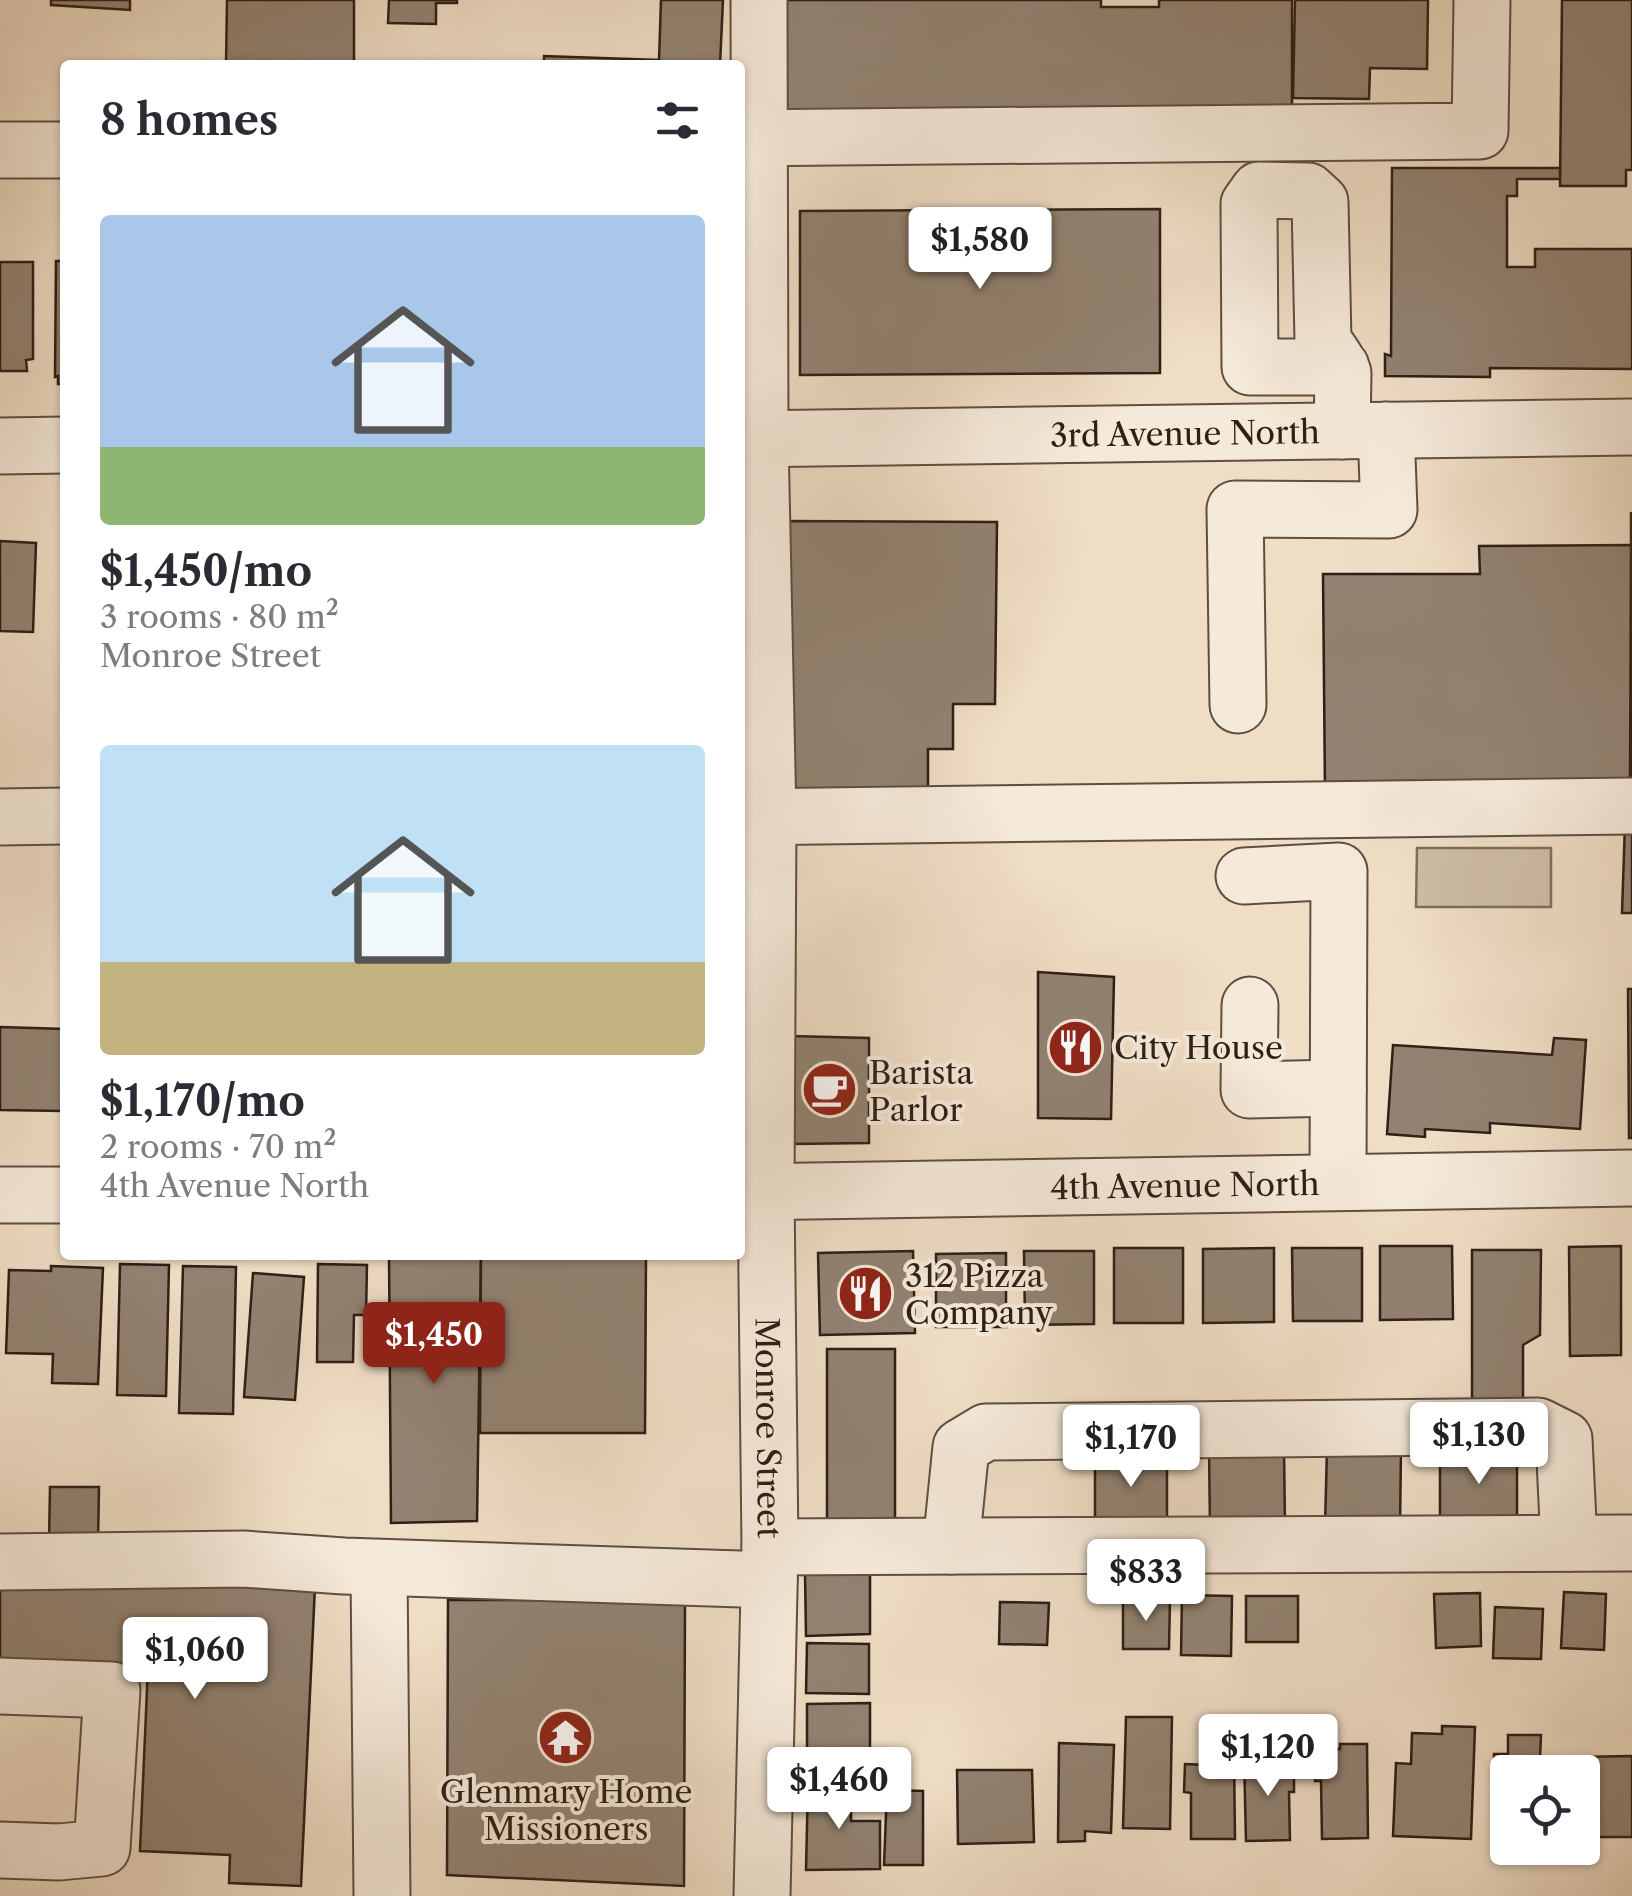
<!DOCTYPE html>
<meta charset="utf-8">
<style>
:root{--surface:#fff;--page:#f2f2f3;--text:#2b2b33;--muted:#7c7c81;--accent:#8f2418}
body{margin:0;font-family:"Libre Caslon Text",serif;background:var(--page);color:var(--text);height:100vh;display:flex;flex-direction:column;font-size:38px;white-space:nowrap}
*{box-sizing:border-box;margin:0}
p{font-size:32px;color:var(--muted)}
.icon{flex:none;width:55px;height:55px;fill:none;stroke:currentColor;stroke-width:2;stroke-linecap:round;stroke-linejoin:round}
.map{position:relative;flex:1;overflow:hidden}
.details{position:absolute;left:60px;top:60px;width:685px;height:1200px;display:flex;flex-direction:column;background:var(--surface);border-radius:10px;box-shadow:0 2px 8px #0004}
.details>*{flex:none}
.tools{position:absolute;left:1490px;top:1755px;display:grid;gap:20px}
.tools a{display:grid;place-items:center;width:110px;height:110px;border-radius:10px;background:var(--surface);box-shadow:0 2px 8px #0004;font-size:50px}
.price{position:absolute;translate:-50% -85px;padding:0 22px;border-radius:10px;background:#fff;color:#222;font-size:32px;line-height:65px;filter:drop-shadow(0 2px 5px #0008)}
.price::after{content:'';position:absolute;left:50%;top:60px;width:30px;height:22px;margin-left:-15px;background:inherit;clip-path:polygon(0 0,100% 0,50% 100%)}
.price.active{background:var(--accent);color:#fff}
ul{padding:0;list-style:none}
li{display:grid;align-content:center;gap:20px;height:530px;padding:0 40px}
li span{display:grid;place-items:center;height:310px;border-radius:10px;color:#555}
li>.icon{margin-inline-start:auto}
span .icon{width:180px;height:180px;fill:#fffc;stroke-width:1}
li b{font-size:42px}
h2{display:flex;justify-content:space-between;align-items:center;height:120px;padding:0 40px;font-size:42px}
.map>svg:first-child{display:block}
.green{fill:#cebda7;stroke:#7e6e5f;stroke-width:2.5}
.building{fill:#928271;stroke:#2e1f17;stroke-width:2.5}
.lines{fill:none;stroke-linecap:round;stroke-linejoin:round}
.minor-casing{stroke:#5e4e42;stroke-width:59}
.minor{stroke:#f5e9d9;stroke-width:55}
.labels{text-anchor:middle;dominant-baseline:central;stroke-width:8;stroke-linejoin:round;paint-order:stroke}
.street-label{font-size:32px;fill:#2e1f17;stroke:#f5e9d9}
.poi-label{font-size:32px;fill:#2e1f17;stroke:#f5e9d9;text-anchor:start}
</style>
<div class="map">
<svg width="1632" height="1896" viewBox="0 0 1632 1896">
<rect width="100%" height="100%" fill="#efddc5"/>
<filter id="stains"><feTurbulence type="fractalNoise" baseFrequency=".002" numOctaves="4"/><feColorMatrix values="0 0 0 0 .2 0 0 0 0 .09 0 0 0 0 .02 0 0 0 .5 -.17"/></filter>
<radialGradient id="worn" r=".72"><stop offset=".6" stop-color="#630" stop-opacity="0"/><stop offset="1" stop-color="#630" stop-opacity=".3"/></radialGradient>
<polygon class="green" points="1417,848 1551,848 1551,907 1416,907"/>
<g class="building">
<polygon points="51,0 130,0 130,10 51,5"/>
<polygon points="227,0 354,0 354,64 226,65"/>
<polygon points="389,0 457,0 457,3 436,3 436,24 388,23"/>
<polygon points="661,0 723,0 720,65 544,65 544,56 659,60"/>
<polygon points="782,0 1101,0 1101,7 1159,7 1159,0 1292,0 1292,124 782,127"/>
<polygon points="1295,0 1428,0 1427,69 1370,68 1369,99 1293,98"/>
<polygon points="1562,0 1632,0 1632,170 1626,170 1626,186 1560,186"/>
<polygon points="1392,168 1560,168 1560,179 1517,179 1517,196 1507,196 1507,267 1535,267 1535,249 1632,249 1632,369 1490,368 1490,377 1385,376 1385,354 1391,356"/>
<polygon points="1160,209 1160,373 800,375 800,211"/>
<polygon points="56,261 65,261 65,384 58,384 58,376 55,377"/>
<polygon points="0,262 33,262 33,359 26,360 27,371 0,371"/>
<polygon points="1631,512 1632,787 1630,787 1631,545"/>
<polygon points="786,521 997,522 995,704 953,704 953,749 928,749 928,799 784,798"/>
<polygon points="0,541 36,543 33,632 0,631"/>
<polygon points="1631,545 1630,787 1325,791 1323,574 1480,574 1479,546"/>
<polygon points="1625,824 1632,825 1632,913 1622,913"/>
<polygon points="1038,972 1114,977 1111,1119 1038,1118"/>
<polygon points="1628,989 1632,989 1632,1138 1629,1138"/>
<polygon points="0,1027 65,1029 62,1111 0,1110"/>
<polygon points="791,1036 869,1038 869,1143 791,1144"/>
<polygon points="1554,1038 1586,1040 1580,1129 1490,1123 1490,1133 1425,1129 1425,1137 1387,1134 1393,1045 1552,1055"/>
<polygon points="1380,1246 1452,1246 1453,1319 1380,1320"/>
<polygon points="1621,1246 1621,1355 1570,1356 1569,1247"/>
<rect x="1114" y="1248" width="69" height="75"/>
<polygon points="1274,1248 1274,1322 1203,1323 1203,1249"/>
<polygon points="1292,1248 1362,1248 1362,1321 1293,1321"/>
<polygon points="1472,1250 1541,1250 1540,1335 1523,1345 1523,1402 1472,1402"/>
<polygon points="913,1251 915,1333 820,1335 818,1253"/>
<polygon points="1024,1251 1094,1251 1094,1324 1025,1325"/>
<polygon points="1006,1253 1006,1327 936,1327 936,1254"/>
<polygon points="389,1255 481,1255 477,1521 391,1523"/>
<polygon points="481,1255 646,1255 645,1433 480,1433"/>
<polygon points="120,1264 169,1265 166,1396 117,1395"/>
<polygon points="318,1264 367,1265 366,1315 354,1315 353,1362 317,1362"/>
<polygon points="51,1266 103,1268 98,1384 52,1383 53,1354 6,1353 9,1270 51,1271"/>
<polygon points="183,1266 236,1267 233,1414 179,1413"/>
<polygon points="253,1273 304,1277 295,1400 244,1397"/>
<rect x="827" y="1349" width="68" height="176"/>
<polygon points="1284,1448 1285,1527 1210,1528 1209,1450"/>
<polygon points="1327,1449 1401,1450 1400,1527 1325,1526"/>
<polygon points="1517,1450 1517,1523 1440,1523 1440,1451"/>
<polygon points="1167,1451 1167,1527 1095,1528 1095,1452"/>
<polygon points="50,1487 99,1487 98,1542 49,1542"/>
<polygon points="0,1573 315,1586 301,1886 229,1883 230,1855 140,1851 148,1666 0,1660"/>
<polygon points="870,1573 870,1634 806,1636 805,1574"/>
<polygon points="1564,1592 1606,1594 1604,1650 1561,1648"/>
<polygon points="1480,1593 1481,1646 1436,1648 1434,1594"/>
<polygon points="1182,1595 1232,1596 1231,1656 1181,1655"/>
<rect x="1246" y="1596" width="52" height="46"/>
<polygon points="1123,1598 1170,1599 1169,1649 1123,1649"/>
<polygon points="448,1600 685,1600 684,1886 447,1875"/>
<polygon points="1000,1602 1049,1603 1047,1645 999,1644"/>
<polygon points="1495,1607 1543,1609 1541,1659 1493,1658"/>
<polygon points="807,1643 869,1644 869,1694 806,1693"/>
<polygon points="870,1703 870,1776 807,1777 807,1704"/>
<polygon points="1126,1717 1172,1717 1170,1829 1123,1828"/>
<polygon points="1442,1726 1475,1727 1471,1839 1393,1836 1396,1763 1411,1764 1412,1733 1442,1734"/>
<polygon points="1508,1735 1541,1735 1540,1760 1545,1760 1545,1772 1508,1772 1508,1837 1493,1837 1494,1754 1508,1754"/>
<polygon points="1059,1743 1114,1745 1111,1833 1085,1831 1085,1841 1058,1842"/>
<polygon points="1340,1744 1367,1744 1368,1838 1322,1839 1321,1781 1315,1781 1317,1749 1340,1749"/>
<polygon points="1210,1756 1234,1756 1235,1839 1191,1839 1191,1793 1184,1792 1185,1764 1208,1765"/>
<polygon points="1632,1756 1632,1837 1582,1837 1582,1772 1578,1772 1578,1757"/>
<polygon points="1244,1757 1271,1757 1271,1764 1294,1763 1294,1792 1289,1792 1290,1840 1246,1841"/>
<polygon points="957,1770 1032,1770 1034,1842 958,1844"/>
<polygon points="808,1783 851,1783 851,1821 880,1821 880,1869 806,1870"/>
<polygon points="887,1790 923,1791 923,1865 884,1865"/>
</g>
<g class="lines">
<defs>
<g id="minor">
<path id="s1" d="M 759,0 L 760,438 L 768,818 L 766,1192 L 770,1547 L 762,1896"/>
<polyline points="740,138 1480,131 1482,0"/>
<polyline points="0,150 65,150"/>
<path d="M 1341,367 L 1250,367 L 1249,204 L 1259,190 L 1308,191 L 1320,202 L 1323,341 C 1331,352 1338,361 1343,373 L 1342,431"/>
<path id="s2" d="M 740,439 L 1632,427"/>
<polyline points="0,446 65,445"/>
<polyline points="1238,705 1235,509 1389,510 1386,430"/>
<polyline points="0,817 65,816"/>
<polyline points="740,817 1632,806"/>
<polyline points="1244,876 1339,871 1338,1181"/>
<polyline points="1250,1005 1249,1090 1338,1088"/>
<path id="s3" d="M 740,1192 L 1632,1178"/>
<polyline points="0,1195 65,1195"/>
<polyline points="951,1546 961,1447 986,1432 1538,1426 1564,1439 1569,1543"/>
<polyline points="770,1547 1632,1543"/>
<polyline points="0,1562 243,1559 344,1566 769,1580"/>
<polyline points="379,1568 382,1896"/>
<polyline points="0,1686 112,1690 102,1848 59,1852 0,1850"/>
</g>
</defs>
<use href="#minor" class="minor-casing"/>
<use href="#minor" class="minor"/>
</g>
<defs>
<symbol id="restaurant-disc" viewBox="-11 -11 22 22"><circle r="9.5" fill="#8f2418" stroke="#f5e9d9"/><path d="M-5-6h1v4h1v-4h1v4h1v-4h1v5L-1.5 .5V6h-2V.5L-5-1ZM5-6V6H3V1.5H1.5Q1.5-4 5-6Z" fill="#fff"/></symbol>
<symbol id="cafe-disc" viewBox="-11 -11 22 22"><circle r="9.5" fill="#8f2418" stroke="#f5e9d9"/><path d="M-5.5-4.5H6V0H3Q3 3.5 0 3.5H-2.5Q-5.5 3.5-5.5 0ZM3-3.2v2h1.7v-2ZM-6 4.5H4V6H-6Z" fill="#fff"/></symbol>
<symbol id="temple-disc" viewBox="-11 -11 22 22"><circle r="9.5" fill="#8f2418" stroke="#f5e9d9"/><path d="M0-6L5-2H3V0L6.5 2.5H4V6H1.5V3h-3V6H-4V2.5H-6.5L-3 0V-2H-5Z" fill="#fff"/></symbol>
</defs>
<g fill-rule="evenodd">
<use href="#restaurant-disc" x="1044" y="1016" width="63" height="63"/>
<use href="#cafe-disc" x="798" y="1058" width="63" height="63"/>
<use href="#restaurant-disc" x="834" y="1262" width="63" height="63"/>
<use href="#temple-disc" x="534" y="1706" width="63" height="63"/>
</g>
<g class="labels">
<g class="street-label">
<text stroke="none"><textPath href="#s2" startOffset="445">3rd Avenue North</textPath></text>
<text stroke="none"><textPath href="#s3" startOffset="445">4th Avenue North</textPath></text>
<text stroke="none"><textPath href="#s1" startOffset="1428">Monroe Street</textPath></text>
</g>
<g class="poi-label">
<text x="1114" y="1047">City House</text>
<text x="869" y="1072">Barista<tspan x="869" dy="37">Parlor</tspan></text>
<text x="905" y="1275">312 Pizza<tspan x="905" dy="37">Company</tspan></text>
<text x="566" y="1791" text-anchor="middle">Glenmary Home<tspan x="566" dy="37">Missioners</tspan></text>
</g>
</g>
<rect width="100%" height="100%" filter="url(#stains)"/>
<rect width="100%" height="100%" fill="url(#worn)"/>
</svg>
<div class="tools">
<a><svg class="icon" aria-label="locate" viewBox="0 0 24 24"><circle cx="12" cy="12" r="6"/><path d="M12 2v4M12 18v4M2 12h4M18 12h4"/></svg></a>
</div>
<b class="price" style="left:980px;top:292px">$1,580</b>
<b class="price active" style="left:434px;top:1387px">$1,450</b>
<b class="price" style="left:1479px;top:1487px">$1,130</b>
<b class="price" style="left:1131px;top:1490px">$1,170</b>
<b class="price" style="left:1146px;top:1624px">$833</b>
<b class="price" style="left:195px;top:1702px">$1,060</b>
<b class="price" style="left:1268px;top:1799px">$1,120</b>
<b class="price" style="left:839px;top:1832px">$1,460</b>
<section class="details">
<h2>8 homes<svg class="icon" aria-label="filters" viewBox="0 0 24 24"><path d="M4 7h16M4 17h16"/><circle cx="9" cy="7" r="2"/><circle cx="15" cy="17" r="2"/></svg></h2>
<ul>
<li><span style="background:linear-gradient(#a9c7e8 75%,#8fb573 0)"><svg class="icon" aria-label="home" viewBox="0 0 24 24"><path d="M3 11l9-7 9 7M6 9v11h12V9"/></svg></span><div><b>$1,450/mo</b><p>3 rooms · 80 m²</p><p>Monroe Street</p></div></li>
<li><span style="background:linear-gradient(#bfe0f5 70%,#c2b280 0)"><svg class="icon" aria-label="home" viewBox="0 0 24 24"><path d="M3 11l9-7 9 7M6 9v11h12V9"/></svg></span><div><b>$1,170/mo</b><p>2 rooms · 70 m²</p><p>4th Avenue North</p></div></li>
</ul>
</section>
</div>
